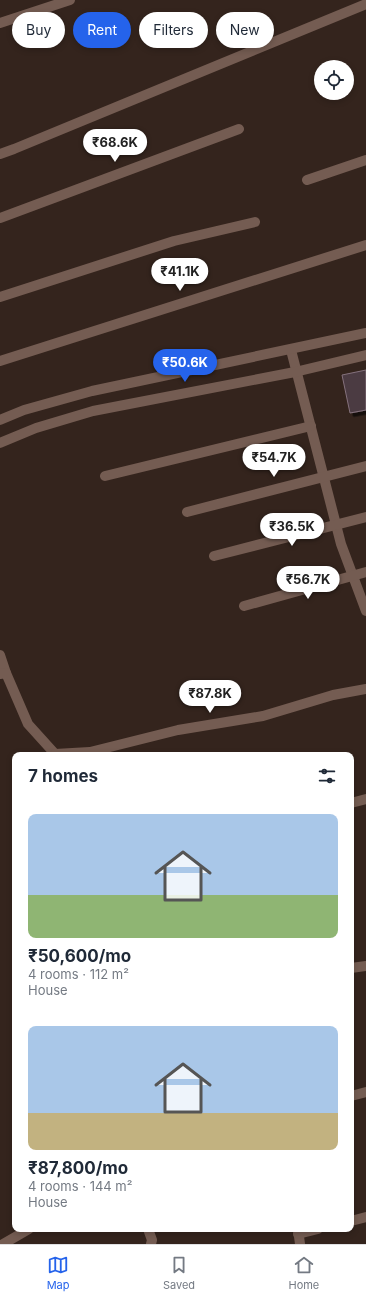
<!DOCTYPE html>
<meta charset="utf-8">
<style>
:root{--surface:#fff;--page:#f6f6f7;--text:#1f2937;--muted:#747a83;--line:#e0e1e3;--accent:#2563eb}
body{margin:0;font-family:Inter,sans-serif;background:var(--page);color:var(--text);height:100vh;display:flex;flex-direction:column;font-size:15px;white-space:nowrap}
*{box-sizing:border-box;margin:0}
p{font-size:13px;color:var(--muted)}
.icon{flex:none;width:22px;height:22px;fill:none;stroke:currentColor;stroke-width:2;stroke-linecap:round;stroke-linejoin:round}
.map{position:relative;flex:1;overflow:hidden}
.side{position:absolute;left:12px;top:752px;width:342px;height:480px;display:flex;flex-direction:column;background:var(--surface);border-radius:8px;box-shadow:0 2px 6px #0003}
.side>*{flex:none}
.guide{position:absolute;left:12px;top:12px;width:342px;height:36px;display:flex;gap:8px}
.fabs{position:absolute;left:314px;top:60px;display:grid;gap:8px}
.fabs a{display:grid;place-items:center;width:40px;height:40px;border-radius:50%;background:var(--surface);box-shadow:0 2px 6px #0003;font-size:20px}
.price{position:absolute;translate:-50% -34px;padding:0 9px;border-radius:14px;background:#fff;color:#222;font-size:13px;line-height:26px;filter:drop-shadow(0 1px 2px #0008)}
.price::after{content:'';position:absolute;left:50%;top:24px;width:12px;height:9px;margin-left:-6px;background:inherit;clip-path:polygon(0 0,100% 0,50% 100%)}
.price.selected{background:var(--accent);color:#fff}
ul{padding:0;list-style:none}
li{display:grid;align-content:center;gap:8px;height:212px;padding:0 16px}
li span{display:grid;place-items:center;height:124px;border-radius:8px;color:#555}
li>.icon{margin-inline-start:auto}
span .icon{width:72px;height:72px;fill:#fffc;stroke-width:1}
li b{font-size:17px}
h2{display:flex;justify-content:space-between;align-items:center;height:48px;padding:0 16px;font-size:17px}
.pill{padding:0 14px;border-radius:18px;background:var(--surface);box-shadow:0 2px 6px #0003;font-size:14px;line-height:36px}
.pill.selected{background:var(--accent);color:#fff}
.menu{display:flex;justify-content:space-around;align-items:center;height:56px;border-top:1px solid var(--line);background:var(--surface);font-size:11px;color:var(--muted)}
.menu a{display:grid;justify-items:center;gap:2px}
.menu .selected{color:var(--accent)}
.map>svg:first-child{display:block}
.building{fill:#4b3a43;stroke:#85727d;filter:url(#shadow)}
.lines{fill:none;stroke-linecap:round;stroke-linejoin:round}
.minor{stroke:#745c52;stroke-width:10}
</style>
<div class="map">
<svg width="366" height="1244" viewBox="0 0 366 1244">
<defs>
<filter id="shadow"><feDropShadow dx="3.5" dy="3.5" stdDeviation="0" flood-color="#0009"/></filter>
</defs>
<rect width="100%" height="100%" fill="#34241d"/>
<polygon class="building" points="366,370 366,410 350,413 342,375"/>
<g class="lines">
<g class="minor">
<polyline points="0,23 70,0"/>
<polyline points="0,154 14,149 366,4"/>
<polyline points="307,180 366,160"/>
<polyline points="0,218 239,129"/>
<polyline points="0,297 174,241 255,222"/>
<polyline points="291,350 341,544 366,611"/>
<polyline points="0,361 366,245"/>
<polyline points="0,420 24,410 92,391 366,333"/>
<polyline points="0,443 36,428 93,411 295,372 366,355"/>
<polyline points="105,476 311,426"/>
<polyline points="187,512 366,466"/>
<polyline points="214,556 366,517"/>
<polyline points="244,606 366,572"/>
<polyline points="0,655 6,673"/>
<polyline points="0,674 6,673 28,724 56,755"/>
<polyline points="55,754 90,752 178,730 263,716 333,695 366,689"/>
<polyline points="351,803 366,799"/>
<polyline points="351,968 366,966"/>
<polyline points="351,1096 366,1092"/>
<polyline points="351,1221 366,1217"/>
<polyline points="148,1229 152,1240 151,1244"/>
<polyline points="298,1229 300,1244"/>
<polyline points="298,1234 318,1229"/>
<polyline points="3,1244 29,1229"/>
</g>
</g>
</svg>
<div class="fabs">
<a><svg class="icon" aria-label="locate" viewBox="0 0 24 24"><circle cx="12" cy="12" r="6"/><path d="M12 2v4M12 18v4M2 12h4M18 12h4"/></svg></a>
</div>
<b class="price" style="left:115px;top:163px">₹68.6K</b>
<b class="price" style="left:180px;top:292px">₹41.1K</b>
<b class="price selected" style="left:185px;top:383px">₹50.6K</b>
<b class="price" style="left:274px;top:478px">₹54.7K</b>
<b class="price" style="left:292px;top:547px">₹36.5K</b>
<b class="price" style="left:308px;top:600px">₹56.7K</b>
<b class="price" style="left:210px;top:714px">₹87.8K</b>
<div class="guide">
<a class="pill">Buy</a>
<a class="pill selected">Rent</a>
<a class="pill">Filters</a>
<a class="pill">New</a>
</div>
<section class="side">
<h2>7 homes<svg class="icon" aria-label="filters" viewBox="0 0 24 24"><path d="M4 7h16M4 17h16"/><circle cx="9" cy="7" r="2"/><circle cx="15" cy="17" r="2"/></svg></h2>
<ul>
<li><span style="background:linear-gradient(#a9c7e8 65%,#8fb573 0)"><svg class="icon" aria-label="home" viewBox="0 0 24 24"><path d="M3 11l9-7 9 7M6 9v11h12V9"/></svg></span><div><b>₹50,600/mo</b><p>4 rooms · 112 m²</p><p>House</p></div></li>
<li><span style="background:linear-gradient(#a9c7e8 70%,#c2b280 0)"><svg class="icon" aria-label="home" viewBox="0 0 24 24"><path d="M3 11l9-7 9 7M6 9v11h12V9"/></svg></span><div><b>₹87,800/mo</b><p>4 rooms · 144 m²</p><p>House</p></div></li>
</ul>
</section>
</div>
<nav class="menu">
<a class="selected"><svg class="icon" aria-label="map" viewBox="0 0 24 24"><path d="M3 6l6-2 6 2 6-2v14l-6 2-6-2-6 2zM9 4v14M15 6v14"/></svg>Map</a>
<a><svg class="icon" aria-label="saved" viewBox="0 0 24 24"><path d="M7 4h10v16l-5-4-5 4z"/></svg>Saved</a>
<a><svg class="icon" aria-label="home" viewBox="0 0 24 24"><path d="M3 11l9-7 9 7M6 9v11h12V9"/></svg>Home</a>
</nav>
